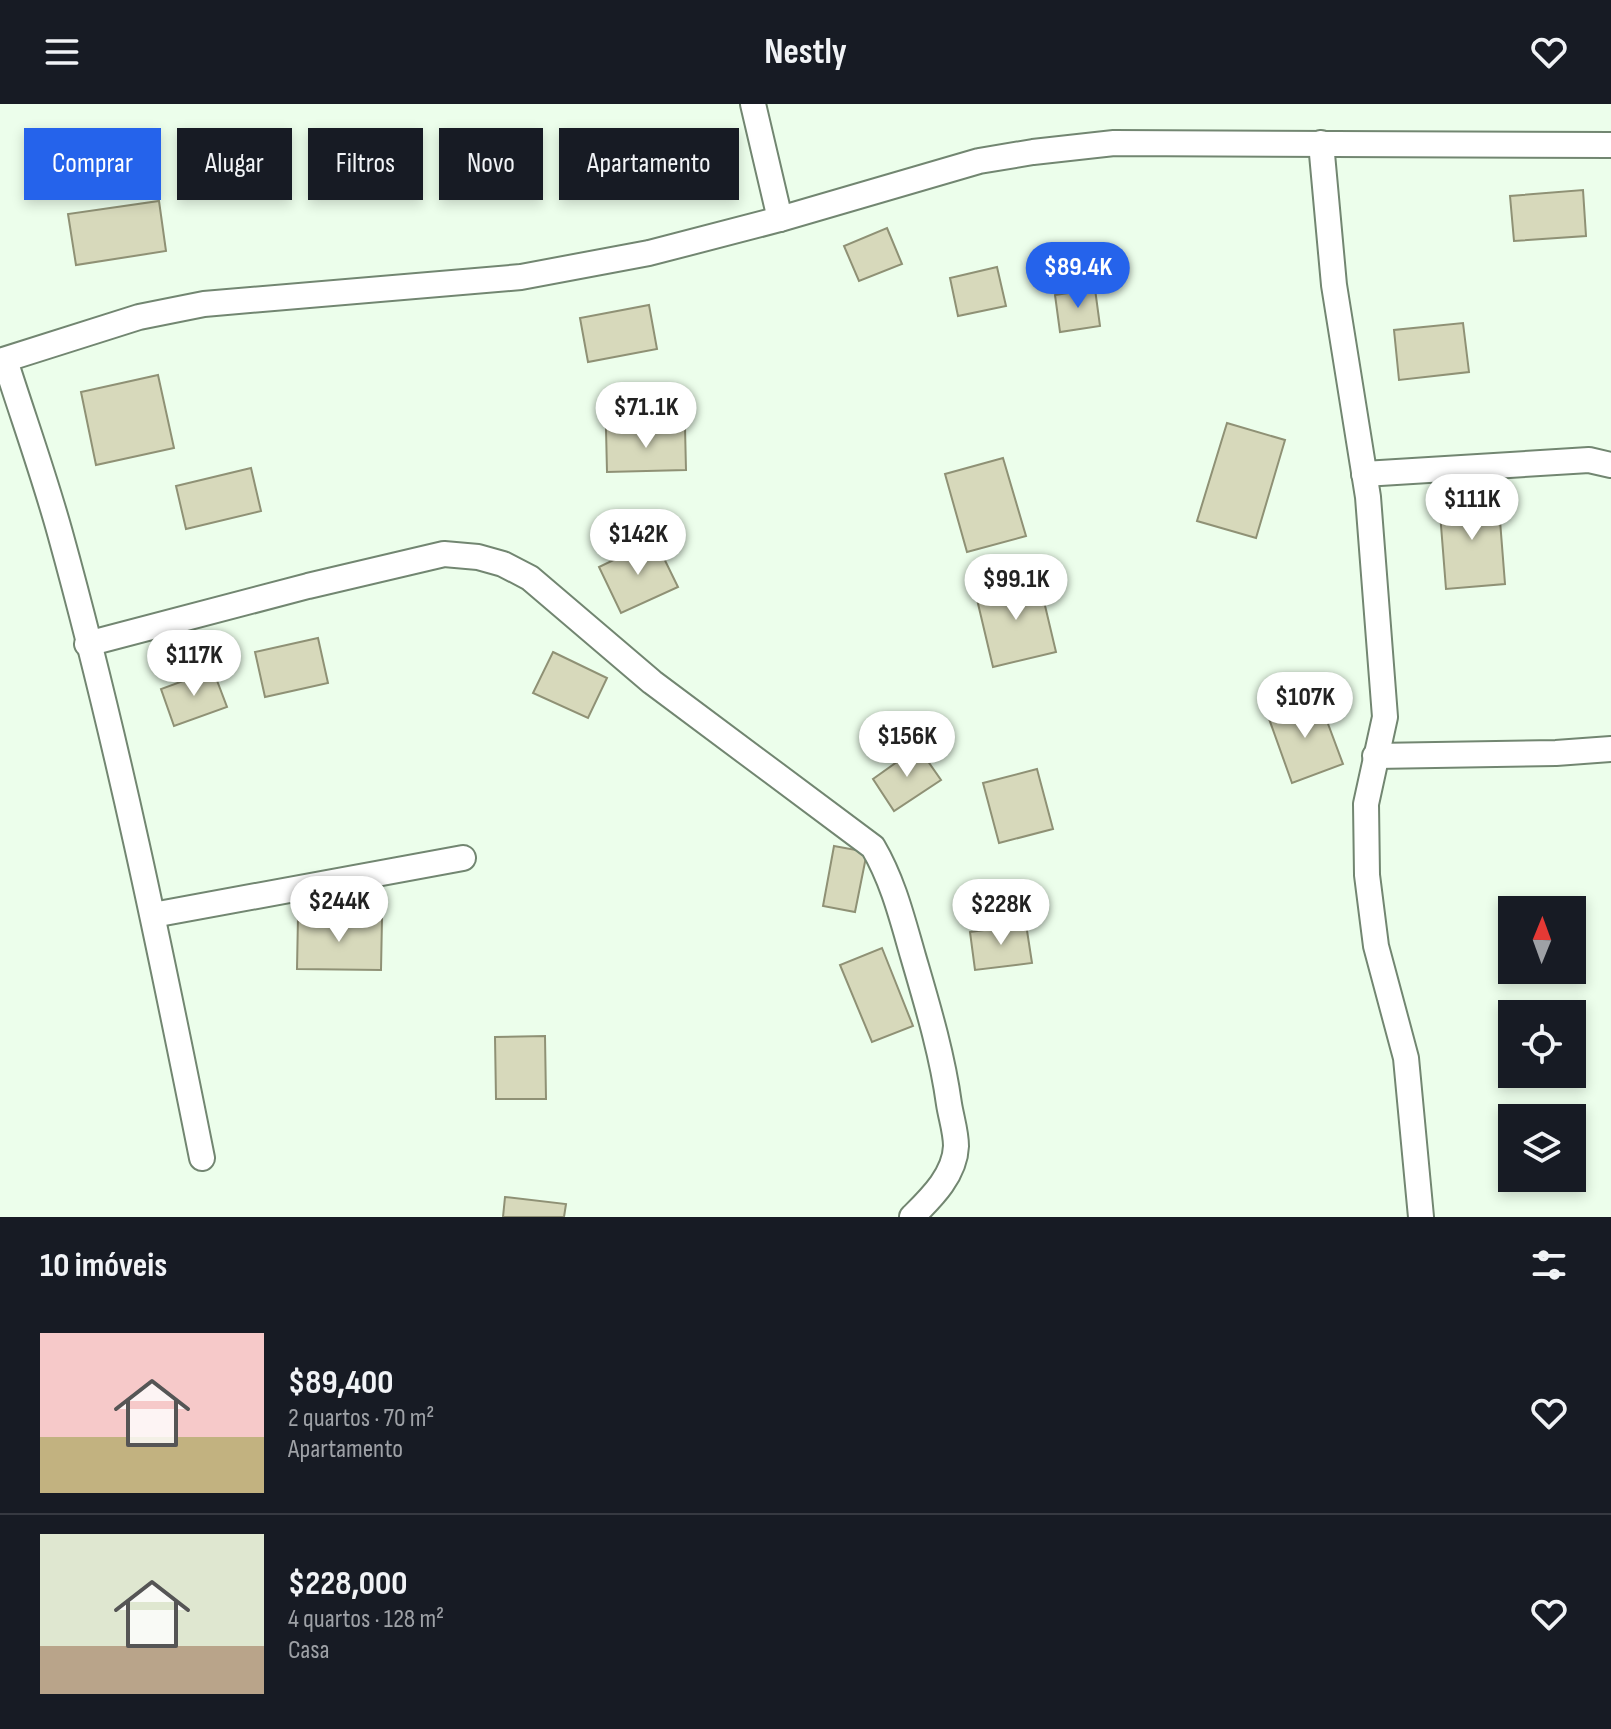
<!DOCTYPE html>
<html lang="pt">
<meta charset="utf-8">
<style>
:root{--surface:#171b24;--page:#20242c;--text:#f1f3f6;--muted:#9ea1a6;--line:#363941;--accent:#2563eb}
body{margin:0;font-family:"Sofia Sans Condensed",sans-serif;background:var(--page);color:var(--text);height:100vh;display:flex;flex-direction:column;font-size:30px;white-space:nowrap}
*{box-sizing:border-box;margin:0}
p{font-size:26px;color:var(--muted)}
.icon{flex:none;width:44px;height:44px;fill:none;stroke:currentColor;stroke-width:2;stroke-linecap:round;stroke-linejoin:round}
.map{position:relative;height:1113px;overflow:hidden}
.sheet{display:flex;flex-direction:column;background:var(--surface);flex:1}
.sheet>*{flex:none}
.hud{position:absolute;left:24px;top:24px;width:800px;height:72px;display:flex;gap:16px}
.needle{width:52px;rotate:1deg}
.buttons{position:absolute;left:1498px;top:792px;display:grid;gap:16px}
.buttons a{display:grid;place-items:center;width:88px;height:88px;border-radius:0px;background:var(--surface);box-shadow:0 4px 12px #0003;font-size:40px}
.price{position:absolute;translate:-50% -68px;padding:0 18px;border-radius:28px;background:#fff;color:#222;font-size:26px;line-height:52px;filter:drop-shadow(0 2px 4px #0008)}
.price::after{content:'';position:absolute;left:50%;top:48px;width:24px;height:18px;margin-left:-12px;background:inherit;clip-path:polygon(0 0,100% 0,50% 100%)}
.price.selected{background:var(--accent);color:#fff}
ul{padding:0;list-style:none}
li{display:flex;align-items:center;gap:24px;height:200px;padding:0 40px}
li+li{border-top:2px solid var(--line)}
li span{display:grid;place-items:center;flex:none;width:224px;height:160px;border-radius:0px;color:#555}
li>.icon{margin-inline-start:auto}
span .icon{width:96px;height:96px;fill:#fffc;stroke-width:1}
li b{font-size:34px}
h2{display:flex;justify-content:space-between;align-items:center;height:96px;padding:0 40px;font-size:34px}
.chip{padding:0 28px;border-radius:0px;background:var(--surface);box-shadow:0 4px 12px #0003;font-size:28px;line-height:72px}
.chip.selected{background:var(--accent);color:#fff}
header{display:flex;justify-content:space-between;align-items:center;height:104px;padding:0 40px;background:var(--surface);font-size:36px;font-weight:700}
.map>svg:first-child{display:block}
.building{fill:#d7d9bb;stroke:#8f9175;stroke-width:2}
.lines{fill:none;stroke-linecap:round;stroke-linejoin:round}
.street-casing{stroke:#728671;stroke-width:28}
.street{stroke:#fff;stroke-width:24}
</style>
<header><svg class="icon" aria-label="menu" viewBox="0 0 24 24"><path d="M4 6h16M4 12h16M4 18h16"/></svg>Nestly<svg class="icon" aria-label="heart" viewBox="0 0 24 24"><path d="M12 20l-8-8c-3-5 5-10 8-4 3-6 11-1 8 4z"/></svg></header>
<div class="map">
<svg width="1611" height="1113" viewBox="0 0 1611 1113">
<rect width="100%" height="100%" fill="#ecfeeb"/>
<g class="building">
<polygon points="1583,86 1586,132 1514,137 1510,92"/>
<polygon points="159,97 166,147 76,161 68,110"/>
<polygon points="887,124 902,160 859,177 844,142"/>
<polygon points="997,163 1006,202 958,212 950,174"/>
<polygon points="1095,185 1100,222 1060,228 1055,191"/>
<polygon points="649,201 657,245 588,258 580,214"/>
<polygon points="1463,219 1469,268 1399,276 1394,226"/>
<polygon points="158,271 174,344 96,361 81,288"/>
<polygon points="1227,319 1285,336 1256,434 1197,417"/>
<polygon points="685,323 686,366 607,368 606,325"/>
<polygon points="1003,354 1026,432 967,448 945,370"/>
<polygon points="251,364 261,407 186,425 176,382"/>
<polygon points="1498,391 1505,480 1446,485 1439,396"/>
<polygon points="655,436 678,483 621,509 599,463"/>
<polygon points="1038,472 1056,548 993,563 975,487"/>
<polygon points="318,534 328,579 265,593 255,548"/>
<polygon points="553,548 607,574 588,614 533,589"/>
<polygon points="213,566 227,603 174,622 161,585"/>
<polygon points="1318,593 1343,660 1292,679 1268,612"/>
<polygon points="918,643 941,676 894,707 873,675"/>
<polygon points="1037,665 1053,725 999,739 983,679"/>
<polygon points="834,742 867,748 855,808 823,802"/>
<polygon points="298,813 382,815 381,866 297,865"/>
<polygon points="1026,820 1032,859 975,866 970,828"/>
<polygon points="882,844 913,922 872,938 840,861"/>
<polygon points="545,932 546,995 496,995 495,933"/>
<polygon points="505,1093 566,1100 564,1113 503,1113"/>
</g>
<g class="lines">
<defs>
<g id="street">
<polyline points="753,0 780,115"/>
<polyline points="1321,39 1334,181 1368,393 1385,613 1366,700 1367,771 1376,842 1406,954 1421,1113"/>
<path d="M 5,256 C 23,313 44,371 60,429 C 117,635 160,844 202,1054"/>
<polyline points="0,257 139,213 204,200 521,173 649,149 780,115 979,57 1033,48 1114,39 1611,41"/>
<polyline points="1364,370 1589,356 1611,361"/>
<path d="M 87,540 L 308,482 L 444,450 L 478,453 L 503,460 L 530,474 L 652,578 L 873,743 C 893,777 902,814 913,852 C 927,900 942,949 949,1000 C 951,1013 956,1028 956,1042 C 955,1071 931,1094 912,1113"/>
<polyline points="1375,652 1556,649 1611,645"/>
<polyline points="153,811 463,754"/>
</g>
</defs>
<use href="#street" class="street-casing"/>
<use href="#street" class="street"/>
</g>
</svg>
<div class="buttons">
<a><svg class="needle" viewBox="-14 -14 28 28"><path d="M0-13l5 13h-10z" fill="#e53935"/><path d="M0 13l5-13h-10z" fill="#9ea1a6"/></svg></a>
<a><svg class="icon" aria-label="locate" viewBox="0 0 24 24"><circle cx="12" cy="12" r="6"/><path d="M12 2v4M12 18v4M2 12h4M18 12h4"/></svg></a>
<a><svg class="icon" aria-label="layers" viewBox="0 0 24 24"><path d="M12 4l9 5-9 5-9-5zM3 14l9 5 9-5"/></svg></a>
</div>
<b class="price selected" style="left:1078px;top:206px">$89.4K</b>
<b class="price" style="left:646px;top:346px">$71.1K</b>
<b class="price" style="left:1472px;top:438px">$111K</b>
<b class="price" style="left:638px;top:473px">$142K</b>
<b class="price" style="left:1016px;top:518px">$99.1K</b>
<b class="price" style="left:194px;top:594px">$117K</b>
<b class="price" style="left:1305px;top:636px">$107K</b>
<b class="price" style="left:907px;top:675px">$156K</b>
<b class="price" style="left:339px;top:840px">$244K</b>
<b class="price" style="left:1001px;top:843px">$228K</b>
<div class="hud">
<a class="chip selected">Comprar</a>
<a class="chip">Alugar</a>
<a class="chip">Filtros</a>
<a class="chip">Novo</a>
<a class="chip">Apartamento</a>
</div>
</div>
<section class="sheet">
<h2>10 imóveis<svg class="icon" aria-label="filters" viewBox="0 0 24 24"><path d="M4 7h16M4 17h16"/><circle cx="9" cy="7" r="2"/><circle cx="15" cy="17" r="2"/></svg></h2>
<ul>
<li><span style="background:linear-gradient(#f6c9c9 65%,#c2b280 0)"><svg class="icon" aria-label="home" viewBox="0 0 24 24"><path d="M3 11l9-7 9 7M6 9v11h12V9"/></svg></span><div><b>$89,400</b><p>2 quartos · 70 m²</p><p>Apartamento</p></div><svg class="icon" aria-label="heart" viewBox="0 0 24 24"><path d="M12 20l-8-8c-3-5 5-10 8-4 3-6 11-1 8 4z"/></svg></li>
<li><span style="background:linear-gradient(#dfe7d0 70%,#b9a48a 0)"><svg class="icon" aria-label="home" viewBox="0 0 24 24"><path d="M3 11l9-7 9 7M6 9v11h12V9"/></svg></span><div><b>$228,000</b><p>4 quartos · 128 m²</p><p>Casa</p></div><svg class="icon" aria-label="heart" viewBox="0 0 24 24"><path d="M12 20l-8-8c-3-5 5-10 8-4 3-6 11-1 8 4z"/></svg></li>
</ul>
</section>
